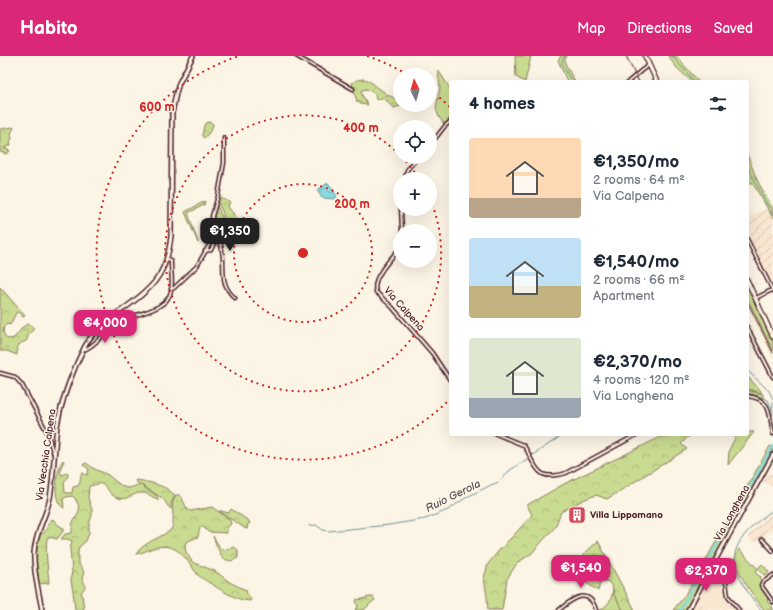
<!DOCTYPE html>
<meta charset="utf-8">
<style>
:root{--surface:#fff;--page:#f6f6f7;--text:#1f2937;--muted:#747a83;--accent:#db2777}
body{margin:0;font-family:"Balsamiq Sans",sans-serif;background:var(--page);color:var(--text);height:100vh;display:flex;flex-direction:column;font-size:15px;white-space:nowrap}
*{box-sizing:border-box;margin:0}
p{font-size:13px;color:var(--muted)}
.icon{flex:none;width:22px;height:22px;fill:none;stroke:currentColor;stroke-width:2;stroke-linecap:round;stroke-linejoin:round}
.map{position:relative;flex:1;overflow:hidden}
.details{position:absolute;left:449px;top:24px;width:300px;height:356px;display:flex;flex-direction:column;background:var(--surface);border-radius:4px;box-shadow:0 4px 16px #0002}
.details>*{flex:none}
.needle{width:26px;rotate:355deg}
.controls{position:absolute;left:393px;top:12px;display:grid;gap:8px}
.controls a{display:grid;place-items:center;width:44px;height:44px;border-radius:50%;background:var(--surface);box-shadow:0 4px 16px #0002;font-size:20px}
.price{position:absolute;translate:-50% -34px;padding:0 9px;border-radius:8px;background:var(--accent);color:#fff;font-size:13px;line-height:26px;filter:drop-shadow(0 1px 2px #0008)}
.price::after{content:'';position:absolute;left:50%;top:24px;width:12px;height:9px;margin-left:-6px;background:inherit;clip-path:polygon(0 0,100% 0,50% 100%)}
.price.active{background:#222;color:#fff}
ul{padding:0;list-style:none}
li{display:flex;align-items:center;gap:12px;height:100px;padding:0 20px}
li span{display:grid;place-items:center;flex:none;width:112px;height:80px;border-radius:4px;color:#555}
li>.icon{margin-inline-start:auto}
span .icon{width:48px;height:48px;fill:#fffc;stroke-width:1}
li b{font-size:17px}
h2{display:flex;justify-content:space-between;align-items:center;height:48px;padding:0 20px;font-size:17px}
header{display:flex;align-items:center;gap:24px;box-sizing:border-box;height:56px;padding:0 20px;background:var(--accent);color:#fff}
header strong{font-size:19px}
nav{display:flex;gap:22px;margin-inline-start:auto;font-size:14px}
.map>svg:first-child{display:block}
.built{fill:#fae7d2}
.industrial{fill:url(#industrial-furrows)}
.green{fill:#c9db90;stroke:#8a7d5e}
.forest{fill:url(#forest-crowns);stroke:#8a7d5e}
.water{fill:url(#water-waves);stroke:#708f98}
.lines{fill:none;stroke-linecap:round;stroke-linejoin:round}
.stream{stroke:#708f98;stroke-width:1}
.canal{stroke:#89dae0;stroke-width:2.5}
.street-casing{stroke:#4a1f2b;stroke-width:5}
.secondary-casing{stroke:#4a1f2b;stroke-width:6}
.primary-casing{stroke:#4a1f2b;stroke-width:6}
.street{stroke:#fcf5e5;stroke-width:2}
.secondary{stroke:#fcf5e5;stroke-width:3}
.primary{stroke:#fcf5e5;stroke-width:3.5}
.rail{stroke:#4a1f2b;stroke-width:1}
.ring{fill:none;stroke:#d62828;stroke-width:2;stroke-dasharray:2 4}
.labels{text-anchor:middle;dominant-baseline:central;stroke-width:3;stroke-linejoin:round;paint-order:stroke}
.street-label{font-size:10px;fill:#4a1f2b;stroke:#fcf5e5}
.poi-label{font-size:10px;font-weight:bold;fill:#4a1f2b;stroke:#fcf5e5;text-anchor:start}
.water-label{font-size:11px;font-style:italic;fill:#5a4e58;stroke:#fcf5e5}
.centre{fill:#d62828;stroke:#fcf5e5;stroke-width:2}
.ring-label{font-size:12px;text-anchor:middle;font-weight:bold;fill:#d62828;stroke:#fcf5e5;stroke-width:3;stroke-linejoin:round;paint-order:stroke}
</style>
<header>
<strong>Habito</strong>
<nav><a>Map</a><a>Directions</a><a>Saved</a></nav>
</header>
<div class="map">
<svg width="773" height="554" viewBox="0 0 773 554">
<defs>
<pattern id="industrial-furrows" width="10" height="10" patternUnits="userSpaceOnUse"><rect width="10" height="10" fill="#fae7d2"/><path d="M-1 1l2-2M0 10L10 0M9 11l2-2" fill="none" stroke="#d8c6b4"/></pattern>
<pattern id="forest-crowns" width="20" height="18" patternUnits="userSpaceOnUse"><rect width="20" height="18" fill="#c9db90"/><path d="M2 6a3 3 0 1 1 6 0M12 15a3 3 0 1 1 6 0" fill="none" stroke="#aebc7c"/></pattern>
<pattern id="water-waves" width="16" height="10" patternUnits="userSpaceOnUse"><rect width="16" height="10" fill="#89dae0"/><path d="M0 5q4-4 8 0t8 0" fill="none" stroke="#78bbc0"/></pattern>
</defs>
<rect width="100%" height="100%" fill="#fcf5e5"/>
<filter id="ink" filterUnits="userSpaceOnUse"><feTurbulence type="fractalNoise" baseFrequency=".025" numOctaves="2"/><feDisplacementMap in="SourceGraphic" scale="8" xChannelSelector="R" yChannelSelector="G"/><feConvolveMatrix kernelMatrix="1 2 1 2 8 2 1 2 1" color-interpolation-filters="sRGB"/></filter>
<g filter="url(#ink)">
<g class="built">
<polygon points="624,0 628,0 640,26 637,26"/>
<polygon points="747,242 773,295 773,302 747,249"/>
<polygon points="707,519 727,535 728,540 738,553 713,554 693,544"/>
</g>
<g class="industrial">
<polygon points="767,152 773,162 773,235 747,183 747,162"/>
<polygon points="765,415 773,419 773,431 760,424"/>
<polygon points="773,457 773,474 753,487 747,480 754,472"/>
<polygon points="693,544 713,554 688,554"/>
</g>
<g class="green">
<polygon points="515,0 531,0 525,26 516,21"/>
<polygon points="561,0 567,0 565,4 565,7 575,26 569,26 566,23 558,4"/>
<polygon points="438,14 451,34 451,65 445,70 438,59 436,52 440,31 438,16"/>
<polygon points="747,228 773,286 773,295 747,242"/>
<polygon points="747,320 761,335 761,337 747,333"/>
<polygon points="747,376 754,376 728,409 729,394 735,382 736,378 747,378"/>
<polygon points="770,390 773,391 771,401 688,554 673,554 683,542 699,516"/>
<path d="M 739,493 L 757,512 L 757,514 L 755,516 L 759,520 L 760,520 L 761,521 L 760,530 L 768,542 L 767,545 L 773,552 L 773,554 L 764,554 C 756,543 737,518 736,505 C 735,500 737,497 739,493 Z"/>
<polygon points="762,508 769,516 765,519 764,519 758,512"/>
<path d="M 613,533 L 614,539 L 623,554 L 600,554 C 609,549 612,543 613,533 Z"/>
</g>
<g class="forest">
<polygon points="668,0 676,0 699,26 692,26 676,11"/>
<polygon points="363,23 368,24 388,39 400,45 401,50 393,52 386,44 383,42 376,44 375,38 367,33 362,34 361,37 368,49 360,48 360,46 357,46 352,27 357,24"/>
<path d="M 209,66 L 213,68 C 213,72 208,79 204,82 L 202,80 L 204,69 L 206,67 Z"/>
<polygon points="13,71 14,72 11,77 12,83 10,85 11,89 4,92 10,95 7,98 0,96 0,73"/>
<polygon points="747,98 757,124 773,153 773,162 752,126 747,129"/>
<path d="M 218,142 L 221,142 L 230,146 L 228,150 L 229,152 C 237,162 241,165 241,179 L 235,182 C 235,182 230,179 230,178 C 227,174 223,161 223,157 L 220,151 Z"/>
<polygon points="205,145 204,149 188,157 198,186 198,187 185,156"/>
<polygon points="217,145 217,149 227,174 224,177 216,180 209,192 207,193 207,191 216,177 213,161"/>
<path d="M 0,231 L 25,260 L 23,261 L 18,256 L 16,257 L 10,269 L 7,268 C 2,271 3,276 5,281 L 8,283 L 14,282 L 23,271 L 29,267 L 34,273 L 28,279 C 28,288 23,284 19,289 C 17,291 17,296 17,299 L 7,295 L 0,295 Z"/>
<polygon points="747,334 763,338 763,345 759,342 747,339"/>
<polygon points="667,378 691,378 681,388 687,393 607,443 596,439 583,444 561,456 555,471 531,498 517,507 507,523 502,554 488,554 487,541 484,522 488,508 501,492 513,480 532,459 527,449 564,428"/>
<path d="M 63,404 L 64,406 C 61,410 60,413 61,418 L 62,419 L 67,417 C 70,420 66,423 64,426 L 65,436 L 66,437 L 72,437 L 73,431 L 78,430 L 80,426 L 81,418 L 82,417 L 87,419 L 89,413 L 83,409 L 85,407 C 89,408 90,410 93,412 C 98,415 103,416 108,419 C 113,423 120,430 127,432 C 131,432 136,430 139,428 L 156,439 L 159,444 C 153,442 149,437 142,437 C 134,436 128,445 118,442 C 108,439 108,430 102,428 C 99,427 94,429 90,430 L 89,431 L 88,442 L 92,454 L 92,459 L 89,469 L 89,477 L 86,485 L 79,491 L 78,494 L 78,507 L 84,516 L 82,523 C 86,529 87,531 81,536 L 82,538 L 84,554 L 75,554 L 73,535 L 71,525 L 71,520 L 72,516 L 70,493 L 72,485 L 67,483 L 61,483 L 65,478 L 72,477 C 72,472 72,467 74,464 C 75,462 77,460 78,458 C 81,452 77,445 73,440 L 66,441 L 63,443 L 64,452 C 51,446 56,414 63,404 Z"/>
<path d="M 136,424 C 145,425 159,428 167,433 C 170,435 172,437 175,439 L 171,448 L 171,453 C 167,451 166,445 162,442 L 135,425 Z"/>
<path d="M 176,439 L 180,439 L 181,440 L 186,451 L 190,455 L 212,451 L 230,464 L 231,468 L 227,472 L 227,477 L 208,476 L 203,471 L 200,471 L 198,481 L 186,486 L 185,489 L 186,496 L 191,504 L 194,507 L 215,515 L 231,527 L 246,534 L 247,538 L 251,543 L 250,545 C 235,544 222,534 208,526 C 205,524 201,522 198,519 C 190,509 183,494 169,491 C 155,488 148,496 136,498 C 144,486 160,482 171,474 C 177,463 168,448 176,439 Z"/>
<polygon points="231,453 249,465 250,467 248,468 247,473 246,473 219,455 221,455 229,457"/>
<path d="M 51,463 L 54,464 L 57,468 L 65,473 L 57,483 L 49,481 L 47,482 C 45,497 48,512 49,527 L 39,528 C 37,509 34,498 39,478 C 49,477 46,468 51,463 Z"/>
<polygon points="213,480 219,490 223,494 234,491 238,494 238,502 231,505 223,503 217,491"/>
<polygon points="598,485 635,554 623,554 614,539 613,533 609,526 601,524 598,535 581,523 597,508 592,500 586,504 583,499"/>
<polygon points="369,541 373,541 375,544 371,547 364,554 355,554 358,551 356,545 357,543 359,544"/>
</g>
<polygon class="water" points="328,127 333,133 337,141 335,143 322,142 317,134"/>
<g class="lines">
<g class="stream">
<polyline points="565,0 562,5 562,8 572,26"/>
<polyline points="672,0 695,26"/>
<polyline points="747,107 753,122 773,159"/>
<polyline points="747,313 749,316 769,335 773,343"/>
<polyline points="747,337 761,341 768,344 772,354"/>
<polyline points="773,346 772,354 773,359"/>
<polyline points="309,470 316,469 323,474 329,475 389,469 425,463 448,454 467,441 491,429 499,426 509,415 564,378"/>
<path d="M 761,554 C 751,541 731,515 735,498 C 736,490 743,480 749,474 C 756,466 765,460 773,454"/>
</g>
<polyline class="canal" points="680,554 773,390"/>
<defs>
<g id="street">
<polyline points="296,0 353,33"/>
<polyline points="628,26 642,14 649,9"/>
<polyline points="430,89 445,70 451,65"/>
<polyline points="405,123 407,114 418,101"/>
<polyline points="401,153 402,175"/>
<polyline points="747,183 773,235"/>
<path d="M 400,192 C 393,200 378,216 376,226 C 375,229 375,232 376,236 L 392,251 L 432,297 L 450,324"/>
<path d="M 205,195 L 211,194 L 215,185 L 219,184 C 229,205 215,225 235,242"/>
<polyline points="171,233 174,232 197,210 215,179 216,174 213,168 212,160 218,140 224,107 224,82"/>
<polyline points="756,242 772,234"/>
<polyline points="114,259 119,266"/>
<polyline points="747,271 773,321"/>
<path d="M 84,294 C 97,289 105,275 117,267 C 133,257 167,256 171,235 C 173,226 171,216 171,207 L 170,204 L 167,203"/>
<polyline points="0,317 15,321 22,329 47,376 53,396"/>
<path d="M 747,340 C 772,343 769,358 773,378"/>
<path d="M 496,378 L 523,389 C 527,393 529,398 531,403 C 534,408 538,416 543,418 C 548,421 561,419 566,417 L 638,378"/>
<polyline points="762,483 773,495"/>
<polyline points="712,510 725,519 728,540 739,554"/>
<polyline points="773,519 762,527 761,529 773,546"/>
<path d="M 559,554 C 572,543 589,530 596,554"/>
</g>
<g id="secondary">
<path d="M 42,554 C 39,536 33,516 34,497 C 35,477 46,461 50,442 C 54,418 54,394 57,370 C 61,347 67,330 76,309 C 80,301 83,293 88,285 C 96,273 107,264 119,256 C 151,234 167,220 171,180 L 172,57 L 176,37 L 179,27 L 193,0"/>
<polyline points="688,554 773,399"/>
</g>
<g id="primary">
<polyline points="645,0 657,26"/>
<polyline points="747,224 773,281"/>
</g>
</defs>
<use href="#street" class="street-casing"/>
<use href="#secondary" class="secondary-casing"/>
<use href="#primary" class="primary-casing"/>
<use href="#street" class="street"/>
<use href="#secondary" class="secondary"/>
<use href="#primary" class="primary"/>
<g class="rail">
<polyline points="626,0 639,26"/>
<polyline points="747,245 773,297"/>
</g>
</g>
</g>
<g class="ring">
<circle cx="303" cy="197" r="69"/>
<path d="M402 101A138 138 0 0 1 419 123M430 143A138 138 0 1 1 400 99"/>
<path d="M451 342A207 207 0 1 1 239 0M367 0A207 207 0 0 1 408 19M430 34A207 207 0 0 1 451 52"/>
</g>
<defs>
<symbol id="building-square" viewBox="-11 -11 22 22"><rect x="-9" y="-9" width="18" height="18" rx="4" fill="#d1495b" stroke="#fcf5e5"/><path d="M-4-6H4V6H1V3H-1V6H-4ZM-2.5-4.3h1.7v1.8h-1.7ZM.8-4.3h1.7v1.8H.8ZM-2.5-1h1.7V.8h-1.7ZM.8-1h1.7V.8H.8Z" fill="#fff"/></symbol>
</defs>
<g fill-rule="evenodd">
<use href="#building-square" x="567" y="449" width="20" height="20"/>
</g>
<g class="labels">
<g class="street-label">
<text transform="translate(404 253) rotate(48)">Via Calpena</text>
<text transform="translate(46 399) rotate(-82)">Via Vecchia Calpena</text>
<text transform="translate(732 457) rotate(-61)">Via Longhena</text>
</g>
<g class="poi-label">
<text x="590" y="459">Villa Lippomano</text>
</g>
<g class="water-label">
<text transform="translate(453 440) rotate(-26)">Ruio Gerola</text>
</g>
</g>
<circle cx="303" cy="197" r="6" class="centre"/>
<g class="ring-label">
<text x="157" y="55">600 m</text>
<text x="361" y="76">400 m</text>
<text x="352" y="152">200 m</text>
</g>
</svg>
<div class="controls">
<a><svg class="needle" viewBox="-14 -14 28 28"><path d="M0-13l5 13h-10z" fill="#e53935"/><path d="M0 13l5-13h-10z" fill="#747a83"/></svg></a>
<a><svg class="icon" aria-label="locate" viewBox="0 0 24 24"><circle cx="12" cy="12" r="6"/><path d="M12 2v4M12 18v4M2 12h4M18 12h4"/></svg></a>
<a>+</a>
<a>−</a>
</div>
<b class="price active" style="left:230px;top:196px">€1,350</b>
<b class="price" style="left:105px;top:288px">€4,000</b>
<b class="price" style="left:581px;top:533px">€1,540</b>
<b class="price" style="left:706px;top:536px">€2,370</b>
<section class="details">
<h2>4 homes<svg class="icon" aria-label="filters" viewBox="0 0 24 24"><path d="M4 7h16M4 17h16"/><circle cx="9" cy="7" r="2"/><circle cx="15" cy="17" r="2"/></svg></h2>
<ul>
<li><span style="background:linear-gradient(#ffd9b3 75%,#b9a48a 0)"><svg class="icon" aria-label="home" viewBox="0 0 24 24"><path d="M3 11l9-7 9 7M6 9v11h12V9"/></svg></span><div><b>€1,350/mo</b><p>2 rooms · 64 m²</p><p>Via Calpena</p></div></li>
<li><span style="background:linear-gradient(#bfe0f5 60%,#c2b280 0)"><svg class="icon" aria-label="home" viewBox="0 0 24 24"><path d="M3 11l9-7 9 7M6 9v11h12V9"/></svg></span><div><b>€1,540/mo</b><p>2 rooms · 66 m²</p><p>Apartment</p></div></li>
<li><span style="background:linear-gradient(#dfe7d0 75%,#9aa5b1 0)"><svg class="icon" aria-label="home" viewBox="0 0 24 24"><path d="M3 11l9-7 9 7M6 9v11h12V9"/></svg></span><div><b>€2,370/mo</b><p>4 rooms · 120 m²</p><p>Via Longhena</p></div></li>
</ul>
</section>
</div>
